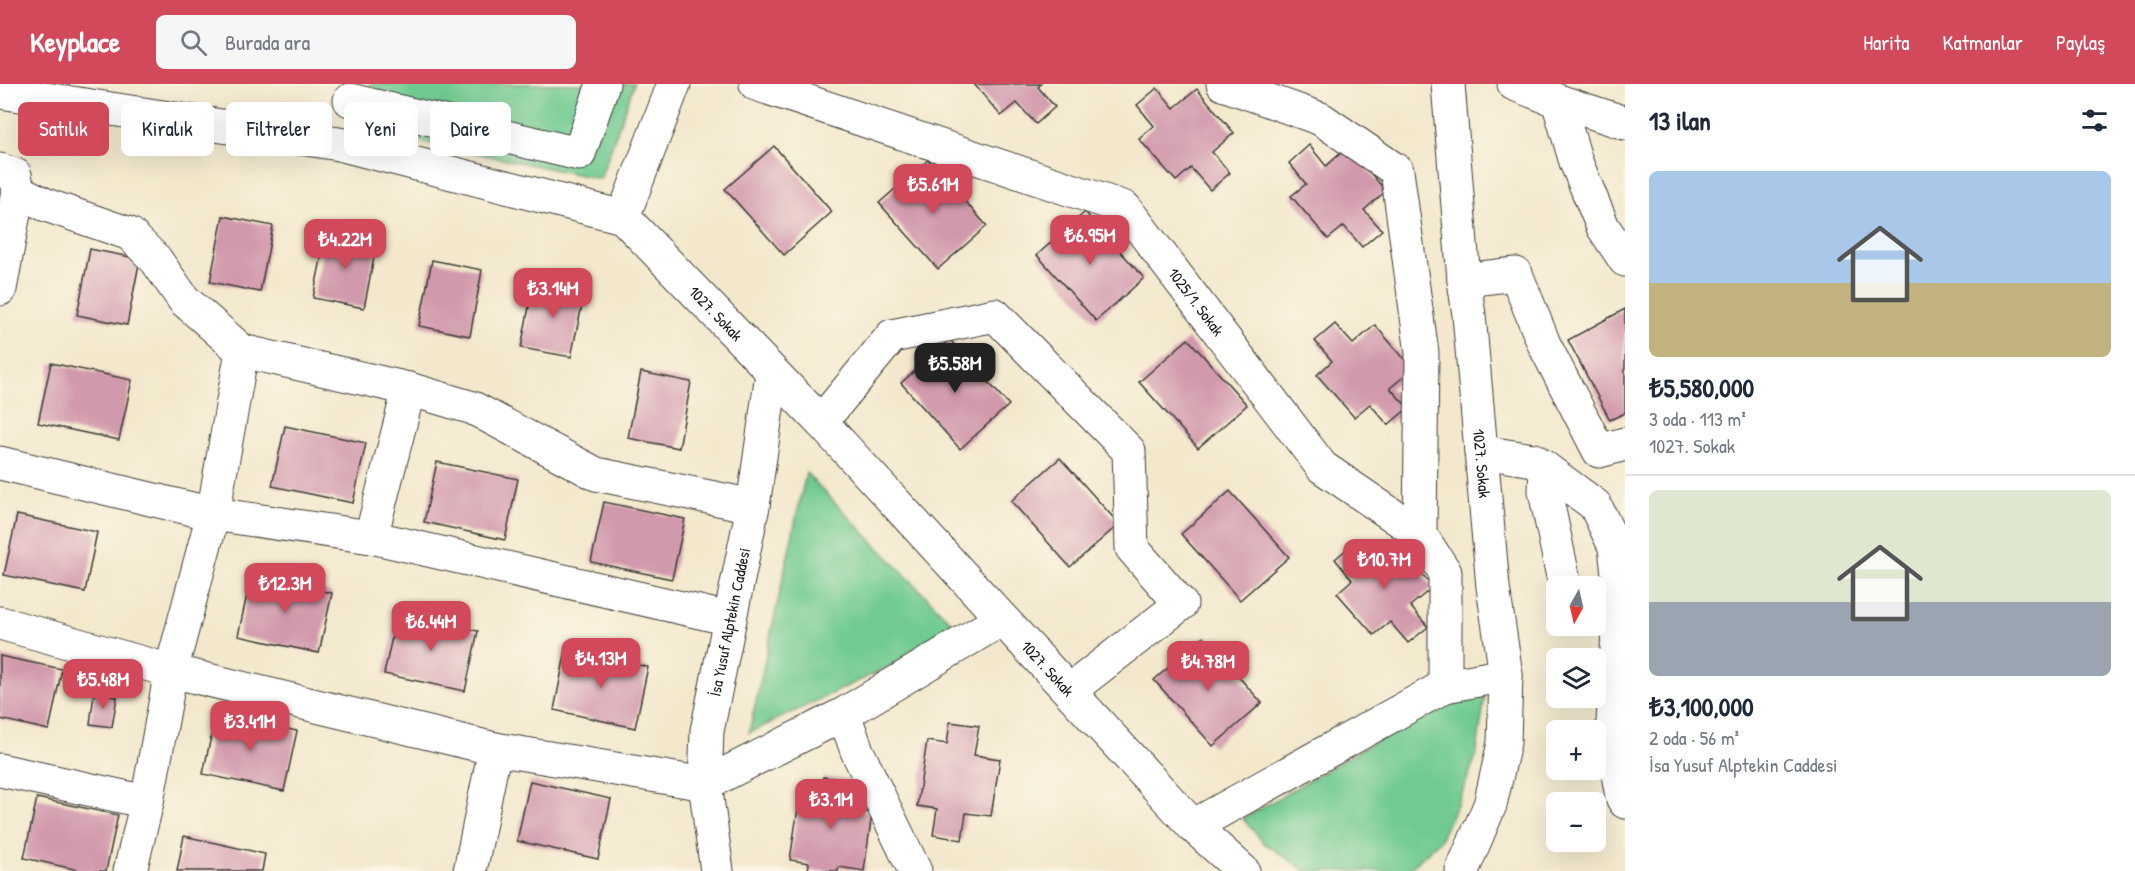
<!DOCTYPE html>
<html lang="tr">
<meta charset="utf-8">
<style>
:root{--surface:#fff;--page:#f6f6f7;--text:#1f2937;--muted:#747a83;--line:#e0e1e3;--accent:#d1495b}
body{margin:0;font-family:"Patrick Hand",sans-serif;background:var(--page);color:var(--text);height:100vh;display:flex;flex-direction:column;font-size:22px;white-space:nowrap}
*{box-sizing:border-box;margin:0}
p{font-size:20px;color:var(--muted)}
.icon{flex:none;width:33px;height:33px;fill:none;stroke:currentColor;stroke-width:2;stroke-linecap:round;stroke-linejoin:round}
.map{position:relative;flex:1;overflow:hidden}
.drawer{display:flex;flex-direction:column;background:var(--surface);width:510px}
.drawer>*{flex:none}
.hud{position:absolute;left:18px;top:18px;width:570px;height:54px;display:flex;gap:12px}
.needle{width:39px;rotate:188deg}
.buttons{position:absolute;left:1546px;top:492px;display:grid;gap:12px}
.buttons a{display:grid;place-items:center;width:60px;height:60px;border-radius:9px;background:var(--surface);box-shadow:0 6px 24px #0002;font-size:30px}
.price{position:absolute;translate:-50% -51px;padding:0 14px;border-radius:12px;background:var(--accent);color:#fff;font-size:20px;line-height:39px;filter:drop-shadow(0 2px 3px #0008)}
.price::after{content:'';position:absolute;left:50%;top:36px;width:18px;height:14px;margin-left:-9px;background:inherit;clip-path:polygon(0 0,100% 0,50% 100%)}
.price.active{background:#222;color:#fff}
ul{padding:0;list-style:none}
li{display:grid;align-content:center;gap:12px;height:318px;padding:0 24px}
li+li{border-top:2px solid var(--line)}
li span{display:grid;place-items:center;height:186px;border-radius:9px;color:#555}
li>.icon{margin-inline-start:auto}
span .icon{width:108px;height:108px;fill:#fffc;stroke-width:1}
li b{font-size:26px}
h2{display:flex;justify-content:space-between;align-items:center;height:72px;padding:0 24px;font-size:26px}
.chip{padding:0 21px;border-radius:9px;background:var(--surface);box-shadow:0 6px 24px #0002;font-size:21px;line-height:54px}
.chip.active{background:var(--accent);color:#fff}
header{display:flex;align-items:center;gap:36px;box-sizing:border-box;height:84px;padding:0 30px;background:var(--accent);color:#fff}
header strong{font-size:28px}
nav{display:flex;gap:33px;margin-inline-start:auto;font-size:21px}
.search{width:420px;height:54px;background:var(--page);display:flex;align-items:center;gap:15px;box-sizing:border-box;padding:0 21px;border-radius:9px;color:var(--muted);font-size:22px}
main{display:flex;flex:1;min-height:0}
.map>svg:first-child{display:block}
.green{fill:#70ca91;stroke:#467356;stroke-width:1.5}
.building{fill:#d199ac}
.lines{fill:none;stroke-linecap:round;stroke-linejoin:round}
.minor-casing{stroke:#3c3b36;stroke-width:35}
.minor{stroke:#fff;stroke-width:33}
.labels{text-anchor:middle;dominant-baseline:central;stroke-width:5;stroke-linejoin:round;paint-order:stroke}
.street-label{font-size:16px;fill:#1c1c1c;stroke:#fcf5e5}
</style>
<header>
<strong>Keyplace</strong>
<div class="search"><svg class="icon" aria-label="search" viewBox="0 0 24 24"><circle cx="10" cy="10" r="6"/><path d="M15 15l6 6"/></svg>Burada ara</div>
<nav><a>Harita</a><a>Katmanlar</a><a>Paylaş</a></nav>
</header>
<main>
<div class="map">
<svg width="1625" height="787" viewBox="0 0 1625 787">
<rect width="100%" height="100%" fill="#fcf5e5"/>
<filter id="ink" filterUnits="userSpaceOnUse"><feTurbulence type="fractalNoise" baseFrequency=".0167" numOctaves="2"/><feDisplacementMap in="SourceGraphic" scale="12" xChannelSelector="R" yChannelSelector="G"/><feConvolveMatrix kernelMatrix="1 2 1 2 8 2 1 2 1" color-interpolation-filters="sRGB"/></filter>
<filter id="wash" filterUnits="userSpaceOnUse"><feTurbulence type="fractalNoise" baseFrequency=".008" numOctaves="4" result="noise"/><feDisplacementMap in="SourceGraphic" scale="24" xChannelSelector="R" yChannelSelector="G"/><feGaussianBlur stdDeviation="1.35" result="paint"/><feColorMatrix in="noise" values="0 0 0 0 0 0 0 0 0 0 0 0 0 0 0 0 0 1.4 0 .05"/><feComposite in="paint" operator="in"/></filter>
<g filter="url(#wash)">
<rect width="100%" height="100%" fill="#f3e8cc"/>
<g class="green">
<polygon points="370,0 634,0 600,95 359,45"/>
<polygon points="806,389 952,539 892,581 749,649"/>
<polygon points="1485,613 1476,672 1462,709 1440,756 1408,787 1306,787 1264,759 1243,735 1444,617"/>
</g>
<g id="blocks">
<g class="building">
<polygon points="974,0 1041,0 1038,3 1055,23 1036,40 1017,19 1001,32"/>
<polygon points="1157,4 1174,24 1197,5 1234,49 1212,68 1230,89 1210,106 1191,84 1176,97 1139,55 1154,42 1137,21"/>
<polygon points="1309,61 1326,82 1348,63 1386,107 1364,126 1382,146 1362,163 1344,142 1328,155 1291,112 1306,100 1289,79"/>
<polygon points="774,62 832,128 784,171 725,105"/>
<polygon points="928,76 987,142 938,185 879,119"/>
<polygon points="1085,128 1144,194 1096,237 1037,171"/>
<polygon points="223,132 273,142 260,208 210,198"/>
<polygon points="327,147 377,158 364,224 313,214"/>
<polygon points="90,165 140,175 127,241 77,231"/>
<polygon points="432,176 482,186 470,252 419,242"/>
<polygon points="534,197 585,207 571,273 521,264"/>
<polygon points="1625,225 1625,329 1610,336 1568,256"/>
<polygon points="1335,240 1353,260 1375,241 1413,285 1390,304 1408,324 1388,341 1370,320 1354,333 1317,291 1332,277 1315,257"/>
<polygon points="1188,255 1247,321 1198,364 1139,298"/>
<polygon points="950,256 1009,321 960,365 901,299"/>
<polygon points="51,279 132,296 119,356 38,339"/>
<polygon points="641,288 691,298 679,364 628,354"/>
<polygon points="285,342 366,359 353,419 272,402"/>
<polygon points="1060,374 1119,440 1070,483 1011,417"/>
<polygon points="437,378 518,395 505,456 424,438"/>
<polygon points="1230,407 1289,473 1240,516 1181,450"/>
<polygon points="604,418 685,435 672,495 591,478"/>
<polygon points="17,431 97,448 85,508 4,491"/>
<polygon points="1355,458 1373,478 1395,459 1433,503 1410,522 1428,543 1408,559 1390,538 1374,551 1337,509 1352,496 1335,475"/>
<polygon points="251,492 332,509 319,569 238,552"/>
<polygon points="397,530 478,547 465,607 384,590"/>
<polygon points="1203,553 1262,619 1213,662 1154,596"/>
<polygon points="566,566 648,583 635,644 554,626"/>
<polygon points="0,572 62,585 49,646 0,635"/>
<polygon points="94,610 117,613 112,643 90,640"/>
<polygon points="216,629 297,647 284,707 203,690"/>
<polygon points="950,638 979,642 974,671 1000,675 991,732 966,729 962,756 933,751 937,725 917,722 927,657 947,660"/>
<polygon points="823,693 851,696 847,725 872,729 864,787 839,783 838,787 808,787 809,779 790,776 800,711 820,714"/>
<polygon points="530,697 611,715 598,775 517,757"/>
<polygon points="37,714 118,731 106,787 83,787 24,774"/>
<polygon points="184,752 265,770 262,787 177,787"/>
</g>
</g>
</g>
<g filter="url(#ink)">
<use href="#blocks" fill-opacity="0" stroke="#3c3b36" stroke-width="1.5"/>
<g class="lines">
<defs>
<g id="minor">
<path id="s1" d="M 756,0 L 1125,124 L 1322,383 L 1420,450"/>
<polyline points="1223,0 1321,35 1397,87 1422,269 1420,450 1445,488 1445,602"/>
<path id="s2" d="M 1448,0 L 1464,196 L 1469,231 L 1493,503 L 1506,591 L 1504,659 L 1490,721 L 1462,787"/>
<polyline points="1514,0 1558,17 1625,39"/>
<path id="s3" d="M 0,8 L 339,60 L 623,133 L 821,338 L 1193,742 L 1243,787"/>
<polyline points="350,16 579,70 603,0"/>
<polyline points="1558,17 1576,78 1603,143 1625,176"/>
<polyline points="0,86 15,91 18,107 0,205"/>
<polyline points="18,107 46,121 130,150 156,176 184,216 242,267 409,305 473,324 596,390 753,422"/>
<polyline points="623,133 674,0"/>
<polyline points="1464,196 1516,190 1544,260 1599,367 1625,360"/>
<polyline points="821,338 892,252 995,231 1129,367 1132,464 1181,520 1069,607"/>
<polyline points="1481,368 1534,376 1595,421 1615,463 1620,509 1612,656 1622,713 1625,718"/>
<polyline points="0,379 213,430 371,453 730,535"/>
<polyline points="1546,385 1545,407 1565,502"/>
<polyline points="371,453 409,305"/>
<polyline points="0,539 171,587 495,665 705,700 844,630 1002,535"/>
<polyline points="844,630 857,667 915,787"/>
<polyline points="0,686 147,718"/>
<polyline points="1193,742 1445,602 1506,591"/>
<polyline points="130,787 147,718 171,587 213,430 242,267"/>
<polyline points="470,787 495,665"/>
<path id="s4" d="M 717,787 L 705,700 L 707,647 L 753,422 L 772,289"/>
</g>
</defs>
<use href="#minor" class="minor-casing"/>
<use href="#minor" class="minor"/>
</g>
</g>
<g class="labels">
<g class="street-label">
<text stroke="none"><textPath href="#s1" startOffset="507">1025/1. Sokak</textPath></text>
<text stroke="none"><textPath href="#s3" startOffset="770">1027. Sokak</textPath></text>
<text stroke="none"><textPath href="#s2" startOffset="381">1027. Sokak</textPath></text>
<text stroke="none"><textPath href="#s4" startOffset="252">İsa Yusuf Alptekin Caddesi</textPath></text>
<text stroke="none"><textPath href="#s3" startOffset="1256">1027. Sokak</textPath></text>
</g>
</g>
</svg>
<div class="buttons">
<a><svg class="needle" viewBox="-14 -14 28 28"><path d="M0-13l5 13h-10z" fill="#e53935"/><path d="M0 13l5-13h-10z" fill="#747a83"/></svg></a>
<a><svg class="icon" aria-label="layers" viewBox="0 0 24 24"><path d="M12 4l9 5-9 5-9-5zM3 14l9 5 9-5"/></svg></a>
<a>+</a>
<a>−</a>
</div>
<b class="price" style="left:933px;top:131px">₺5.61M</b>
<b class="price" style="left:1090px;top:182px">₺6.95M</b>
<b class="price" style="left:345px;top:186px">₺4.22M</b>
<b class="price" style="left:553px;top:235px">₺3.14M</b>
<b class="price active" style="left:955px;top:310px">₺5.58M</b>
<b class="price" style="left:1384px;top:506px">₺10.7M</b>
<b class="price" style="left:285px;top:530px">₺12.3M</b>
<b class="price" style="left:431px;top:568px">₺6.44M</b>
<b class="price" style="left:601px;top:605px">₺4.13M</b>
<b class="price" style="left:1208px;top:608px">₺4.78M</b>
<b class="price" style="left:103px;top:626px">₺5.48M</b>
<b class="price" style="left:250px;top:668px">₺3.41M</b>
<b class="price" style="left:831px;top:746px">₺3.1M</b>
<div class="hud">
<a class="chip active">Satılık</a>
<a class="chip">Kiralık</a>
<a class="chip">Filtreler</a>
<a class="chip">Yeni</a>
<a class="chip">Daire</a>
</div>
</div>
<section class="drawer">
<h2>13 ilan<svg class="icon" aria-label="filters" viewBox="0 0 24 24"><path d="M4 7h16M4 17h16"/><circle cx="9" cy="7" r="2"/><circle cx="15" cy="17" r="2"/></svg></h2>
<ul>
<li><span style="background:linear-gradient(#a9c7e8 60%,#c2b280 0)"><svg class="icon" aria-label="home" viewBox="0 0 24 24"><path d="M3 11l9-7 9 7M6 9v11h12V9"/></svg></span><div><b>₺5,580,000</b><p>3 oda · 113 m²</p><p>1027. Sokak</p></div></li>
<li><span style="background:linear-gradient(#dfe7d0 60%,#9aa5b1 0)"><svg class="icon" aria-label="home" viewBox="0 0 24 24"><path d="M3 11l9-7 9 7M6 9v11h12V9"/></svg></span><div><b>₺3,100,000</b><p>2 oda · 56 m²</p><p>İsa Yusuf Alptekin Caddesi</p></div></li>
</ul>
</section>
</main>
